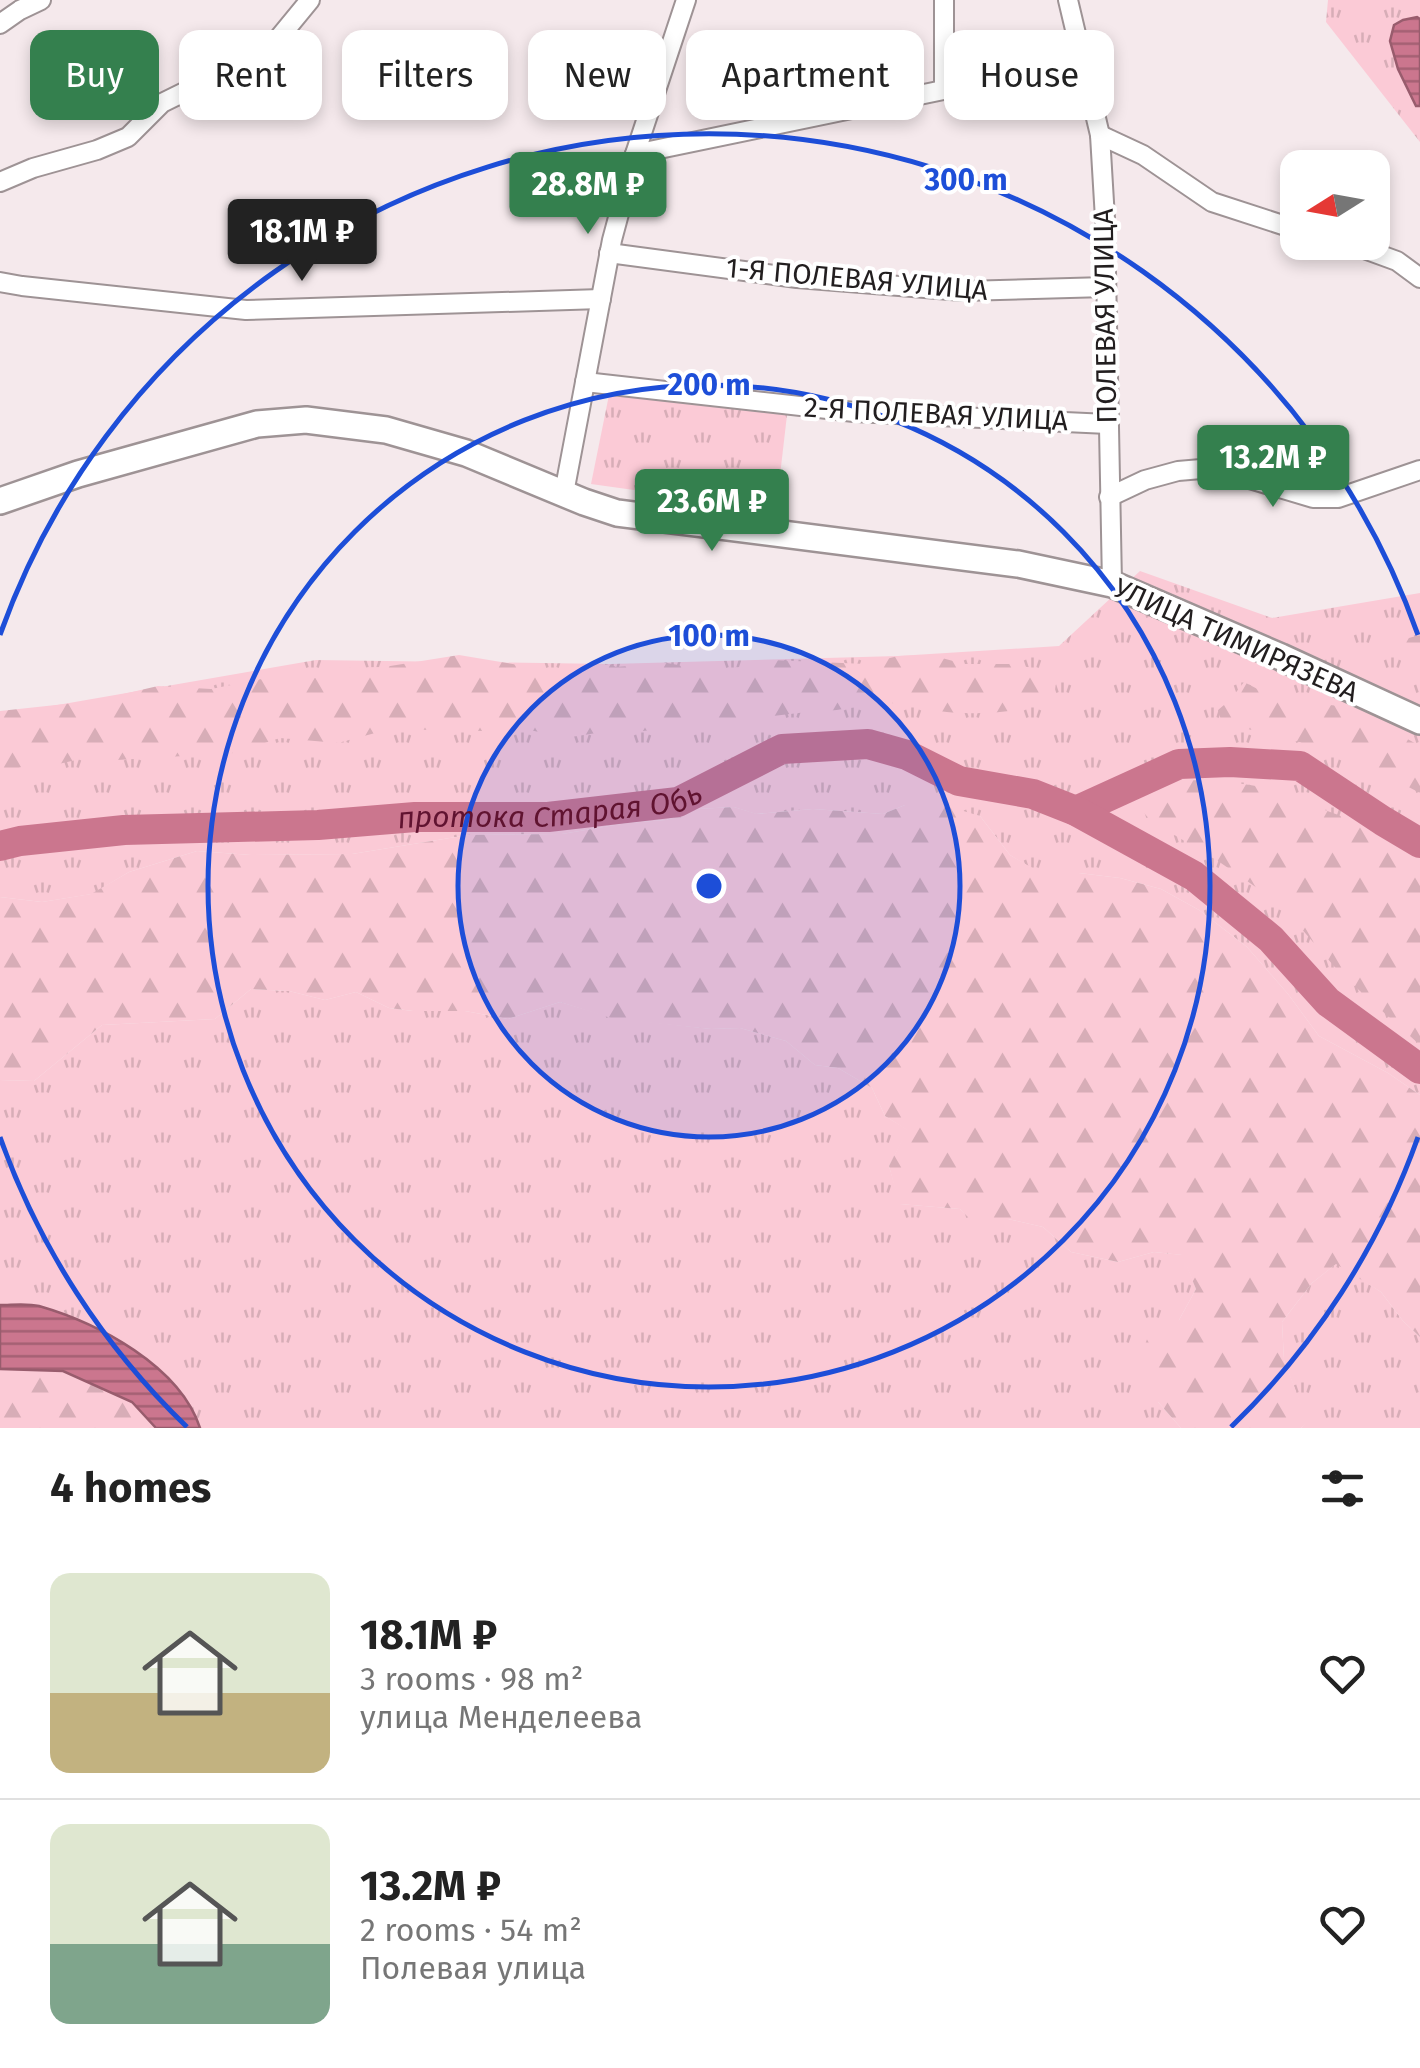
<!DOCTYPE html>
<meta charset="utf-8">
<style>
:root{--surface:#fff;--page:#f6f6f6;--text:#222;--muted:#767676;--line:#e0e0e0;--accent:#34804e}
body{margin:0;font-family:"Fira Sans",sans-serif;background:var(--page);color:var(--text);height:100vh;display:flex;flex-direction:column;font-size:38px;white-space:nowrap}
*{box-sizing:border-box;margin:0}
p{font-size:32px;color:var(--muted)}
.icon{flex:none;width:55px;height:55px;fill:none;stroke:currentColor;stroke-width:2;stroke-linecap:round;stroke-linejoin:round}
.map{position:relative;height:1428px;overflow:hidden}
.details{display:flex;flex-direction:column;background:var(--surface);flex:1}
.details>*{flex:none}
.top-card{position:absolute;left:30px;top:30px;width:1360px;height:90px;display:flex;gap:20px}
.needle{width:65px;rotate:259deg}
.tools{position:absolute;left:1280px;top:150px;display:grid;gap:20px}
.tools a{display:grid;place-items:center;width:110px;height:110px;border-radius:20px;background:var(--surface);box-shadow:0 5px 15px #0003;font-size:50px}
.price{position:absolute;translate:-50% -85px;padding:0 22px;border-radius:10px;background:var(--accent);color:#fff;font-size:32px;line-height:65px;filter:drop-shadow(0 2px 5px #0008)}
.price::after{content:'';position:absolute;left:50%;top:60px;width:30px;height:22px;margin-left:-15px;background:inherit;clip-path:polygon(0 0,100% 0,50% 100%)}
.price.selected{background:#222;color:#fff}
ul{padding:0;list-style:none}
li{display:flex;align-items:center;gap:30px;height:250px;padding:0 50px}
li+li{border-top:2px solid var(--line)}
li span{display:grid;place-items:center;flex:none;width:280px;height:200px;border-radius:20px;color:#555}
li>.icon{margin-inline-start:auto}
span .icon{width:120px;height:120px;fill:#fffc;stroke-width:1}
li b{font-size:42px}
h2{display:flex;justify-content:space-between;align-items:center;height:120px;padding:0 50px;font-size:42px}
.pill{padding:0 35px;border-radius:20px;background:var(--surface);box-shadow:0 5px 15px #0003;font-size:35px;line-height:90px}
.pill.selected{background:var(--accent);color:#fff}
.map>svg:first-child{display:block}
.grass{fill:url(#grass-tufts)}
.forest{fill:url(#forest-firs)}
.water{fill:url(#water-rules);stroke:#985c6d;stroke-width:2.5}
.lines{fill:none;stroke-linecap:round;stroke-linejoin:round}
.river{stroke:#cb768e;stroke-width:30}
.street-casing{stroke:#9e9395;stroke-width:22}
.secondary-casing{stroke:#9e9395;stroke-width:30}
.street{stroke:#fff;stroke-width:18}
.secondary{stroke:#fff;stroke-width:25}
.ring{fill:none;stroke:#1d4ed8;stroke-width:5}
.labels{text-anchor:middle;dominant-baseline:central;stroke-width:8;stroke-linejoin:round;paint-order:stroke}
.street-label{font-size:28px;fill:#221e1f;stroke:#fff}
.water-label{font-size:30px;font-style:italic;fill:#601330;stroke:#fff}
.centre{fill:#1d4ed8;stroke:#fff;stroke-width:5}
.ring-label{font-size:30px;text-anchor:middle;font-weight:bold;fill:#1d4ed8;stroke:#fff;stroke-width:8;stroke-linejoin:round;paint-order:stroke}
</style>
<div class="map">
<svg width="1420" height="1428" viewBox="0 0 1420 1428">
<defs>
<pattern id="grass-tufts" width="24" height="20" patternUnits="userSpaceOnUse" patternTransform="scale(2.5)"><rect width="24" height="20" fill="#fbcad6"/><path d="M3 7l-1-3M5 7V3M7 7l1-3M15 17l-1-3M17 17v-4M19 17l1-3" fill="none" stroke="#d7adb7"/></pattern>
<pattern id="forest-firs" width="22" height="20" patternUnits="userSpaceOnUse" patternTransform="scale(2.5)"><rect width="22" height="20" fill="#fbcad6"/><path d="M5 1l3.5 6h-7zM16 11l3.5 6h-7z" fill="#d7adb7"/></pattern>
<pattern id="water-rules" width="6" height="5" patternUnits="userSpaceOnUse" patternTransform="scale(2.5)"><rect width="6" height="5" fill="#cb768e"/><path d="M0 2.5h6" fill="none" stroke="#a46073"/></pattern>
</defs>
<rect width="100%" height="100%" fill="#f5e9ec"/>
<g class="grass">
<polygon points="1328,0 1420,0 1420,142 1326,22"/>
<polygon points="609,395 787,415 776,510 591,484"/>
<polygon points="1140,571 1272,618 1420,593 1420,1095 1388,1073 1319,1036 1288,994 1247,947 1199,910 1161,889 1120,878 1079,873 1041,874 1010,855 980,816 905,805 883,814 813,809 756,814 734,807 697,809 666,820 627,823 562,834 468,835 352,854 251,855 197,851 129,872 92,894 42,902 0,897 0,715 316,660 610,664 898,656 1059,646"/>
<path d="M 251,989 L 289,991 L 325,1000 L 356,992 L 389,1008 L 413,1011 L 465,1011 L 508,1019 L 560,1002 L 614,1018 L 711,1029 L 740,1028 L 786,1041 L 815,1065 L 838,1068 L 872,1088 L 885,1116 L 908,1130 L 889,1166 L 900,1204 L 960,1209 L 971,1219 L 1008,1219 L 1043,1227 L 1071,1252 L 1118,1262 L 1154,1252 L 1183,1255 L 1196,1289 L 1179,1320 L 1158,1402 L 1181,1428 L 200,1428 C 180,1366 98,1323 39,1306 C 27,1303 12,1305 0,1305 L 0,1080 L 34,1081 L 102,1025 L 215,1019 Z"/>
<polygon points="1337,1263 1381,1292 1403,1321 1420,1337 1420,1428 1301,1428 1307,1422 1284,1360 1282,1322 1312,1283"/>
</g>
<g class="forest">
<polygon points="1420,635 1420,673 1379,646"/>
<path d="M 459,655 L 561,672 L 610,664 L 616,667 L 667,663 L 717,672 L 771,660 L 866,664 L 898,656 L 931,655 L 964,664 L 1014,664 L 1045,671 L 1056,682 L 1054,699 C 1023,713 973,716 939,711 C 922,709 903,702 885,703 C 861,704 840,712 816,711 L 634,732 L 615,730 L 565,738 L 517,727 L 485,731 L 390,729 L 338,743 L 280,738 L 234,753 L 100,761 L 85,758 L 54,765 L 37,762 L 0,774 L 0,711 L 93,701 L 158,686 L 211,689 L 281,675 L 316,678 L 348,668 L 384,667 Z"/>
<polygon points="1244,682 1279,700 1350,707 1420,746 1420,793 1346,754 1248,729 1223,727 1218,710 1230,700"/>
<polygon points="1186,780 1224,781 1287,791 1322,809 1360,823 1408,847 1420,858 1420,1045 1340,973 1279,903 1218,861 1151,821 1138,806 1153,786"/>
<polygon points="937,803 980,816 1010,855 1041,873 1079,873 1120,878 1161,889 1199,910 1247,947 1288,994 1319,1036 1388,1073 1420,1095 1420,1337 1403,1321 1381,1292 1336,1264 1312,1283 1282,1322 1284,1360 1308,1422 1301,1428 1181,1428 1158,1402 1138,1364 1150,1331 1179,1320 1196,1289 1182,1255 1154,1252 1118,1262 1071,1252 1043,1227 1008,1219 970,1219 960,1209 899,1204 889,1166 907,1130 885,1116 872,1088 838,1068 815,1065 786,1041 740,1028 711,1029 614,1019 560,1002 508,1019 465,1011 413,1011 389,1008 356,992 325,1000 289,991 251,989 215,1019 102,1025 34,1081 0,1080 0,897 42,902 91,894 129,872 197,851 251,855 352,854 468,835 562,834 627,823 666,820 697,809 734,807 757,814 813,809 883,814 905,805"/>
<polygon points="0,1369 63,1371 132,1402 156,1428 0,1428"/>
</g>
<g class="water">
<polygon points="1417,17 1420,19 1420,106 1416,106 1398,69 1390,41 1394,25 1403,20"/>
<path d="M 0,1305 C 12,1305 27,1303 39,1306 C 98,1323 180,1366 200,1428 L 156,1428 L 132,1402 L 63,1371 L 0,1369 Z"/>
</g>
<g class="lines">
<g class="river">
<polyline points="1076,811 1179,764 1230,762 1300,766 1383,821 1420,843"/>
<path id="s1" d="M 0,846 L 20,841 L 124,830 L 318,825 L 415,817 L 548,817 L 678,802 L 782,749 L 868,744 L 907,755 L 959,781 L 1033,794 L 1076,811 L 1194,876 L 1271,939 L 1328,1002 L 1420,1069"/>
</g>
<defs>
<g id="street">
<polyline points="944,0 944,90"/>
<polyline points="1068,0 1100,135 1105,219 1112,584"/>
<polyline points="0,24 20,10 41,0"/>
<polyline points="1100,135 1143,155 1212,202 1298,230"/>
<polyline points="635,154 1083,61"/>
<polyline points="0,182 33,168 97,150 128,137 162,103 233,68 278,39 310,0"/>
<polyline points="1345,242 1397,261 1420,278"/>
<polyline points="609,253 797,278 963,291 1106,287"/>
<polyline points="0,282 22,286 246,310 601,299"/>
<polyline points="585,382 854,412 1108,424"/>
<polyline points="564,493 612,240 635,154 686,0"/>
<polyline points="1109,497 1145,480 1178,471 1213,468 1313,498 1338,498 1420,470"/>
</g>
<polyline id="secondary" points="0,501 78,474 257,424 306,420 386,430 466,453 584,502 617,513 1018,564 1112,584 1281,657 1420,721"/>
</defs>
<use href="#street" class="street-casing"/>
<use href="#secondary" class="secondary-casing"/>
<use href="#street" class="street"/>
<use href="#secondary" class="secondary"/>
</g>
<circle cx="709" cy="886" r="251" fill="#1d4ed8" fill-opacity=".12"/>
<g class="ring">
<circle cx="709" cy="886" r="251"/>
<circle cx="709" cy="886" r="501"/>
<path d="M1418 1137A752 752 0 0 1 1231 1427M187 1427A752 752 0 0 1 0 1137M0 635A752 752 0 0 1 1418 635"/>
</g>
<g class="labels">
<g class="street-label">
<text transform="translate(857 279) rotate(5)">1-Я ПОЛЕВАЯ УЛИЦА</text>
<text transform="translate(1105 316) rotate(-91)">ПОЛЕВАЯ УЛИЦА</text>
<text transform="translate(936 414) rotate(3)">2-Я ПОЛЕВАЯ УЛИЦА</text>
<text transform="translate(1236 640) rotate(24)">УЛИЦА ТИМИРЯЗЕВА</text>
</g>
<g class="water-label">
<text stroke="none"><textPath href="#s1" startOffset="552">протока Старая Обь</textPath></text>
</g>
</g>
<circle cx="709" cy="886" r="15" class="centre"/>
<g class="ring-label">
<text x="966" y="190">300 m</text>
<text x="709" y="395">200 m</text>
<text x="709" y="646">100 m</text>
</g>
</svg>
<div class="tools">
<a><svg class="needle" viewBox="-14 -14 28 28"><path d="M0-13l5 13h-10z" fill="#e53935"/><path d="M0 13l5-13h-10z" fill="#767676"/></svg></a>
</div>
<b class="price" style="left:588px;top:237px">28.8M ₽</b>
<b class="price selected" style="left:302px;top:284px">18.1M ₽</b>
<b class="price" style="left:1273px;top:510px">13.2M ₽</b>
<b class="price" style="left:712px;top:554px">23.6M ₽</b>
<div class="top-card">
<a class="pill selected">Buy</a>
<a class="pill">Rent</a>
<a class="pill">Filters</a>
<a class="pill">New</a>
<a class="pill">Apartment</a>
<a class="pill">House</a>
</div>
</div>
<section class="details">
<h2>4 homes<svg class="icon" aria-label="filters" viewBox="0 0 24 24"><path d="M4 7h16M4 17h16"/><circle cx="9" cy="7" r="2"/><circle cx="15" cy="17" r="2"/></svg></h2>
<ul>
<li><span style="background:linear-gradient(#dfe7d0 60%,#c2b280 0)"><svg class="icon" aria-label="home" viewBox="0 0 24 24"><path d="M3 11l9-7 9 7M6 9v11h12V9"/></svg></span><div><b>18.1M ₽</b><p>3 rooms · 98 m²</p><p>улица Менделеева</p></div><svg class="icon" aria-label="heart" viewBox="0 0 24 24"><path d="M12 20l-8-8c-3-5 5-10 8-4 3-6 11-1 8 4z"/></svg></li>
<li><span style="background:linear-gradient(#dfe7d0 60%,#7fa58c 0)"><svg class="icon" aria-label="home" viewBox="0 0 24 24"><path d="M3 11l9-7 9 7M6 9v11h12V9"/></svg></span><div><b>13.2M ₽</b><p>2 rooms · 54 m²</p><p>Полевая улица</p></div><svg class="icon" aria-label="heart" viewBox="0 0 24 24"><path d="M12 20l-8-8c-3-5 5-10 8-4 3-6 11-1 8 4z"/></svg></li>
</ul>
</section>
